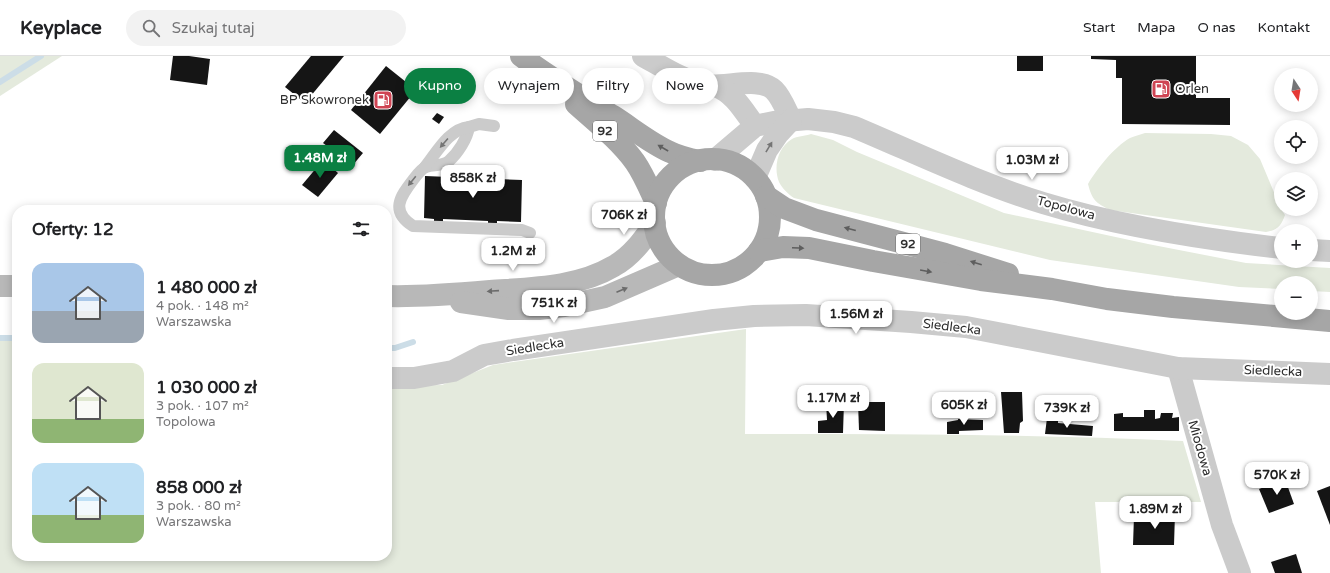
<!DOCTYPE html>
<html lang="pl">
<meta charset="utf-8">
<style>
:root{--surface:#fff;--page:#f2f2f2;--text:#202124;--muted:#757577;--line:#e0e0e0;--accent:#0b8043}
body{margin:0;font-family:"Varela Round",sans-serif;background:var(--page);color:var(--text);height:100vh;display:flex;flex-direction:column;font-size:15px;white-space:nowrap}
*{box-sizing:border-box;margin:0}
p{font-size:13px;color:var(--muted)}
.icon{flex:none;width:22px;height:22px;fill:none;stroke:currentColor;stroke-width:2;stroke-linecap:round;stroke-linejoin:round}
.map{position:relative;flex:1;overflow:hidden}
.details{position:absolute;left:12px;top:149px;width:380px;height:356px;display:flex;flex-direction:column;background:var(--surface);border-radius:16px;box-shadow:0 2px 10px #0003}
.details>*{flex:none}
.hud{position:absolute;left:404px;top:12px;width:380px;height:36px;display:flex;gap:8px}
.needle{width:26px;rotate:168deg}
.fabs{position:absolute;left:1274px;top:12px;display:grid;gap:8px}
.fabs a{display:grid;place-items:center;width:44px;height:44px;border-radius:50%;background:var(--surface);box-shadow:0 2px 10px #0003;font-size:20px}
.price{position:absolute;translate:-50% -34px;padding:0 9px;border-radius:8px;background:#fff;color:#222;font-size:13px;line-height:26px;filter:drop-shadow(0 1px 2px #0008)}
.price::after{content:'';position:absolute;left:50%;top:24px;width:12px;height:9px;margin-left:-6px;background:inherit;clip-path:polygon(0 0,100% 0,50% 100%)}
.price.on{background:var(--accent);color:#fff}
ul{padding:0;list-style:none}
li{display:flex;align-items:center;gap:12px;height:100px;padding:0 20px}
li span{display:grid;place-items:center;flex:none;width:112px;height:80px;border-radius:12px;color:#555}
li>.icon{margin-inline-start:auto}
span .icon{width:48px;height:48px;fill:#fffc;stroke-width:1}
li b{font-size:17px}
h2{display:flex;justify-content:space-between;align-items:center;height:48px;padding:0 20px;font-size:17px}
.tag{padding:0 14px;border-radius:18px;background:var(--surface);box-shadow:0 2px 10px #0003;font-size:14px;line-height:36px}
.tag.on{background:var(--accent);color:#fff}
header{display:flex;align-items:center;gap:24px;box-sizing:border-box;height:56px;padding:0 20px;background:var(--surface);border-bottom:1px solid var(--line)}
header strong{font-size:19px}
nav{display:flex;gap:22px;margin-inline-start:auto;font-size:14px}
.search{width:280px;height:36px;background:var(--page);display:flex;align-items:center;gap:10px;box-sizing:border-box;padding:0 14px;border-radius:22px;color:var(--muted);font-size:15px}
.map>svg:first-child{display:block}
.green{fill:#e4eadd}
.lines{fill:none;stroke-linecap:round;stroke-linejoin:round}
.stream{stroke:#ccdde7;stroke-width:6}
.building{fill:#151515}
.lane{stroke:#cbcbcb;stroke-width:12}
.street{stroke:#cbcbcb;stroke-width:22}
.secondary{stroke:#b8b8b8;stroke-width:22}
.primary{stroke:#a6a6a6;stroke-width:22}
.oneway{fill:#757575}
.oneway2{fill:#5e5e5e}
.oneway3{fill:#6c6c6c}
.labels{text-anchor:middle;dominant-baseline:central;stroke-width:4;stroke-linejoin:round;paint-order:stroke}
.shield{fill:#fff;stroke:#6d6d6d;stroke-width:1}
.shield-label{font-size:12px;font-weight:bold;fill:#2e2e2e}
.poi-label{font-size:13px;fill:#2e2e2e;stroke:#fff;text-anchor:start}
.street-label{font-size:13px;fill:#2e2e2e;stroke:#fff}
</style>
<header>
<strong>Keyplace</strong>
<div class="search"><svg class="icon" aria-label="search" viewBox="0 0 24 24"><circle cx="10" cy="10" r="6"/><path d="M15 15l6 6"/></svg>Szukaj tutaj</div>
<nav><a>Start</a><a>Mapa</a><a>O nas</a><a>Kontakt</a></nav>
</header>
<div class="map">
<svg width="1330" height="517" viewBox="0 0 1330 517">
<rect width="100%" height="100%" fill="#fff"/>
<g class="green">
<polygon points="0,0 62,0 0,40"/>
<path d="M 1145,77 L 1211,78 L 1231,80 L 1248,89 L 1260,103 L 1281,153 L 1285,159 C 1281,170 1278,174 1266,176 L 1110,154 C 1096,147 1092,144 1088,128 C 1097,113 1114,91 1130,82 C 1134,80 1140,79 1145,77 Z"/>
<path d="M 811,78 L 833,84 L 857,96 L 1004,157 L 1148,188 L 1246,207 L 1330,212 L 1330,236 L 1311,235 L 1311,227 L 1281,227 L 1281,233 L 1239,231 L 1050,204 L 794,142 C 788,138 782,132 779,126 C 773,111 778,91 792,83 C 797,80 805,80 811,78 Z"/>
<path d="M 746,273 L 745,378 C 891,378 1037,378 1183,385 L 1201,446 L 1095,446 L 1101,517 L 0,517 L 0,282 L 17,282 L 17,500 L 387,500 L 387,330 L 442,329 L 493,309 Z"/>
</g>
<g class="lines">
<g class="stream">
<polyline points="0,26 41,0"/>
<polyline points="0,282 17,282"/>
<polyline points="387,292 395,292 413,286"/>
</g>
</g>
<g class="building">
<polygon points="173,0 189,0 210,3 207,29 170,24"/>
<polygon points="311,0 344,0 305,47 285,31"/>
<rect x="1017" y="0" width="26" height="15"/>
<polygon points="1091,0 1196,0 1196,42 1230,42 1230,69 1122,68 1122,22 1116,22 1116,4 1091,3"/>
<polygon points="386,10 416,34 380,78 351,54"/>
<polygon points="437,57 444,61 439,68 432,63"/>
<polygon points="334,74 363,97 352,110 348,107 344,112 323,95 327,90 323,87"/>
<polygon points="323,104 338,117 318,141 302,129"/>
<polygon points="425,120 522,124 521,166 497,165 497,168 488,168 488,165 443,163 443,166 434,165 434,163 424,162"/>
<polygon points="1001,336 1022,336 1023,365 1020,367 1019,377 1004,377"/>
<polygon points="826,346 844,346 843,377 818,377 818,365 827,364"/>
<polygon points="858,346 885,346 885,375 859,374"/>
<polygon points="1144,354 1155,354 1155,363 1160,362 1161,357 1173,357 1172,362 1179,361 1179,375 1114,375 1114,358 1123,357 1123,361 1144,361"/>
<polygon points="1047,362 1058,362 1058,367 1093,370 1092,380 1045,378"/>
<polygon points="958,363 983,364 983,374 959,375 959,378 947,378 947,366 958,364"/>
<polygon points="1285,423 1294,448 1269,457 1259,433"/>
<polygon points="1330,430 1330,469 1317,435"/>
<polygon points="1155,457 1175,457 1174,489 1133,489 1134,460 1154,460"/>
<polygon points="1296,498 1302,517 1275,517 1271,506"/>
</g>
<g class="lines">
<g class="lane">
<path d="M 494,70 L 479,68 L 469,71 C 467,83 458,97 449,105 C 442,111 433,108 426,111 C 421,113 416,120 413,124 C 400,141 390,155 413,170 L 522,174 L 530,177"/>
<path d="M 425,111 C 437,96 449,73 469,71"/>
</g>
<g class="street">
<path d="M 643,0 C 663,11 682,24 705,29 C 724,32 760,20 774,34 C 782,42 786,54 791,64"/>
<path d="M 716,30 C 735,38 743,54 755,70"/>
<path d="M 715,104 L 755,70 L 774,66 L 808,63 L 834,66 L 854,71 C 916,97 978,127 1043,147 C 1118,170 1202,183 1281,192"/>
<polyline points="755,122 767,94 778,78 791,64"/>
<polyline points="1311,194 1330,195"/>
<polyline points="1178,312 1222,469 1240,517"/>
<polyline points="387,322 414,322 453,315 484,299 513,294 714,264 754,260 806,259 911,266 966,271 1178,312 1330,318"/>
</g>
<g class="secondary">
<polyline points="0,230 17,230"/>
<path d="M 387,240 C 421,241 456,238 490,235 C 531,232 577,232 614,210 C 632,200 643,184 655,167"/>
<polyline points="461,246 509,253 539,253 564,250 605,241 679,209"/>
</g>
<g class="primary">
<path d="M 521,0 C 550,22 582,41 613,60 C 632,72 650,87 670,96 C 680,101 690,103 700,105"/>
<path d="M 576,48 C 596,66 619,84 635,106 C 644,119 650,134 656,147"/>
<circle cx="712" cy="161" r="58"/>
<polyline points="766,140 784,152 816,164 945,198 1008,218"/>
<polyline points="759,195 783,191 809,192 873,205 981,224 1052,233 1107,243 1173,251 1330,265"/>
</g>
</g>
<defs><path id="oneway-solid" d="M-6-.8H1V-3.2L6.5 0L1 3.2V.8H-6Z"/></defs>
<g class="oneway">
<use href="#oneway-solid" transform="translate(444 87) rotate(131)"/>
<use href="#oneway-solid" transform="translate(769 91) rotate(-59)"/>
<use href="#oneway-solid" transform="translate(412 125) rotate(129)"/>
</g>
<g class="oneway2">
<use href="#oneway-solid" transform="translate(663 92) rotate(-150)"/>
<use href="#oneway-solid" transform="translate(850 173) rotate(-165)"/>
<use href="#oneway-solid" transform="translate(798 192) rotate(3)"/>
<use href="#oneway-solid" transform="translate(976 207) rotate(-163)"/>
<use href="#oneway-solid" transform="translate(926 215) rotate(10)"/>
</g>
<g class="oneway3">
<use href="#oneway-solid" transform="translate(622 234) rotate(-23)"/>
<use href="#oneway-solid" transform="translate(493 235) rotate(176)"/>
</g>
<defs>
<symbol id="fuel-square" viewBox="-11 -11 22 22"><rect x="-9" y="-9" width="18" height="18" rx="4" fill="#cf4554" stroke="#fff"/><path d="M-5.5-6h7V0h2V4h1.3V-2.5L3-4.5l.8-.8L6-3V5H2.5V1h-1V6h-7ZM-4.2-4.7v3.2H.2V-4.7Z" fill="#fff"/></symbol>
</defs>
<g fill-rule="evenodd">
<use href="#fuel-square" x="1150" y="22" width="22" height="22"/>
<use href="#fuel-square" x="372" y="33" width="22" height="22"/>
</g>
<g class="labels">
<g class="shield">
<rect x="593" y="65" width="24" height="20" rx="3"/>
<rect x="896" y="178" width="24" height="20" rx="3"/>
</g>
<g class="shield-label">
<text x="605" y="75">92</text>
<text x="908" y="188">92</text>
</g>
<g class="poi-label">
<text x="1175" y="33">Orlen</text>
<text x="369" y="44" text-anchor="end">BP Skowronek</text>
</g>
<g class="street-label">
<text transform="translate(1066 152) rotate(15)">Topolowa</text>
<text transform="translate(952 271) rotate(7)">Siedlecka</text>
<text transform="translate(535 291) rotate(-9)">Siedlecka</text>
<text transform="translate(1273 315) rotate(2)">Siedlecka</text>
<text transform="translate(1200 392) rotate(74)">Miodowa</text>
</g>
</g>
</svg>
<div class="fabs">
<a><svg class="needle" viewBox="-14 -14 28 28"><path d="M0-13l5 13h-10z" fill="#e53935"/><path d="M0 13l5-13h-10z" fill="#757577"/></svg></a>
<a><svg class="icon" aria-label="locate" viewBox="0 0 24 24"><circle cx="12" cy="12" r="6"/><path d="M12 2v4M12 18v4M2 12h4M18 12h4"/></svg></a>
<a><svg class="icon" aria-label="layers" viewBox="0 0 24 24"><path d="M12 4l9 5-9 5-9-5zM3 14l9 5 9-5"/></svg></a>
<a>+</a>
<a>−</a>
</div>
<b class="price on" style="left:320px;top:123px">1.48M zł</b>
<b class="price" style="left:1032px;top:125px">1.03M zł</b>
<b class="price" style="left:473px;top:143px">858K zł</b>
<b class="price" style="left:624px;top:180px">706K zł</b>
<b class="price" style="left:513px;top:216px">1.2M zł</b>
<b class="price" style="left:554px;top:268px">751K zł</b>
<b class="price" style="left:856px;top:279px">1.56M zł</b>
<b class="price" style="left:833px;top:363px">1.17M zł</b>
<b class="price" style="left:964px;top:370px">605K zł</b>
<b class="price" style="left:1067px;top:373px">739K zł</b>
<b class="price" style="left:1277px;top:440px">570K zł</b>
<b class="price" style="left:1155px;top:474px">1.89M zł</b>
<div class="hud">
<a class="tag on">Kupno</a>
<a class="tag">Wynajem</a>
<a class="tag">Filtry</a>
<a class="tag">Nowe</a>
</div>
<section class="details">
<h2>Oferty: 12<svg class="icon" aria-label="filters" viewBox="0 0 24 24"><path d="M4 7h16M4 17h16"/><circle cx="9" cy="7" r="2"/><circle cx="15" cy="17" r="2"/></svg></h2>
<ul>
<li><span style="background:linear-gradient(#a9c7e8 60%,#9aa5b1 0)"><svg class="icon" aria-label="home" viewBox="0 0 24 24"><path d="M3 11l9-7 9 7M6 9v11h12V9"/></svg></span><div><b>1 480 000 zł</b><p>4 pok. · 148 m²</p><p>Warszawska</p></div></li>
<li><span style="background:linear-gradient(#dfe7d0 70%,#8fb573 0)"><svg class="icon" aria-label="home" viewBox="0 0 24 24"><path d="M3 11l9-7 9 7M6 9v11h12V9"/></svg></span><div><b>1 030 000 zł</b><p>3 pok. · 107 m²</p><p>Topolowa</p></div></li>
<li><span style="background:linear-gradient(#bfe0f5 65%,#8fb573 0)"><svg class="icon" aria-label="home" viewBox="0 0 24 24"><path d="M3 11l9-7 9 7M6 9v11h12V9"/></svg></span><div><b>858 000 zł</b><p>3 pok. · 80 m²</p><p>Warszawska</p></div></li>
</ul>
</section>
</div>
